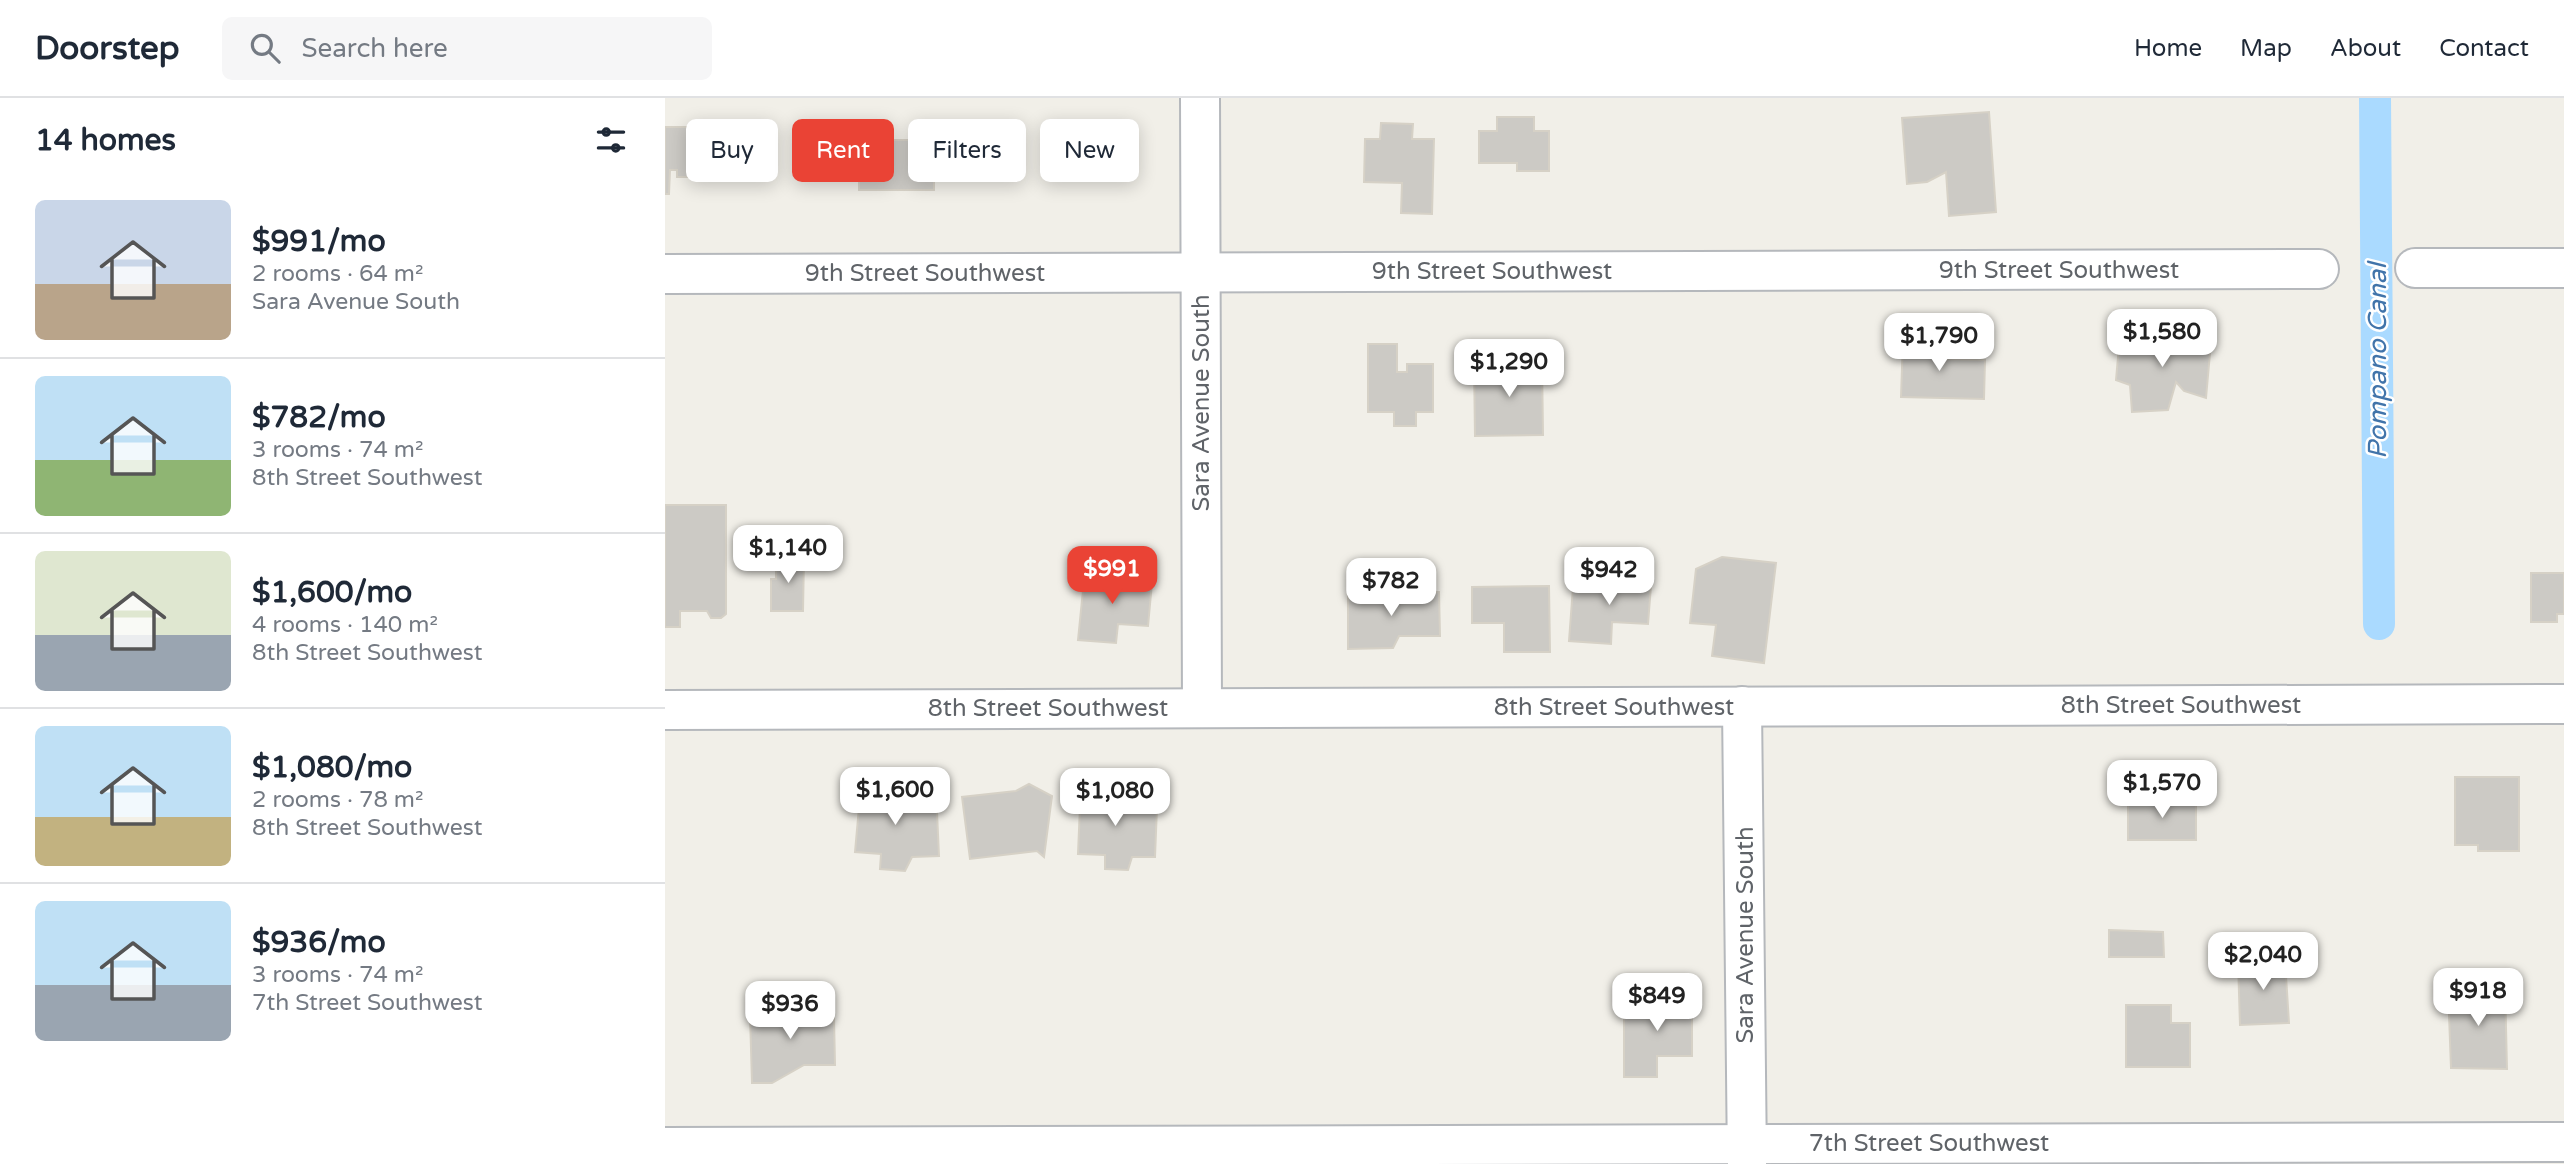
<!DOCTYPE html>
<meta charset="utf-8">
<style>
:root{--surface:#fff;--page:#f6f6f7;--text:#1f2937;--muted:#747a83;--line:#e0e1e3;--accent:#ea4335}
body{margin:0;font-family:"Varela Round",sans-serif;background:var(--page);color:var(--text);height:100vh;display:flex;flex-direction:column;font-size:26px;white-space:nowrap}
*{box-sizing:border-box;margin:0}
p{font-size:23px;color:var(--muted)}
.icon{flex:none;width:38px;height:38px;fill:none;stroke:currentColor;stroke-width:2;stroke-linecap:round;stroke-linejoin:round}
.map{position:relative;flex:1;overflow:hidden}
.drawer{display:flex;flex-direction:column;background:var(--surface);width:665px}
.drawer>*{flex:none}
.hud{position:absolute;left:21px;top:21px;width:665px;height:63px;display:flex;gap:14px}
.price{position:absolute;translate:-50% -60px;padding:0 16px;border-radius:14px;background:#fff;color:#222;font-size:23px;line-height:46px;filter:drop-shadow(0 2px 4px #0008)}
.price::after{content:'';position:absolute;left:50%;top:42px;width:21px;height:16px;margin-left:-10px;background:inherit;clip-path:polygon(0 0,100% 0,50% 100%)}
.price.active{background:var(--accent);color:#fff}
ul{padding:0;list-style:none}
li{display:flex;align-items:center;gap:21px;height:175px;padding:0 35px}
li+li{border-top:2px solid var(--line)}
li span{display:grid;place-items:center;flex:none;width:196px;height:140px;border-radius:10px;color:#555}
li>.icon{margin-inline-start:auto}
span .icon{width:84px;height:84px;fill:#fffc;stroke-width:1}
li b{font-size:30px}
h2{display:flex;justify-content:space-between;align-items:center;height:84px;padding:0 35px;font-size:30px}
.chip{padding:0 24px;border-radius:10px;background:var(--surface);box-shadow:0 4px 18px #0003;font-size:24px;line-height:63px}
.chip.active{background:var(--accent);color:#fff}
header{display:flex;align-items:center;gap:42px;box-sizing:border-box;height:98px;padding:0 35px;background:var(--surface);border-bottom:2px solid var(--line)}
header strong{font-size:33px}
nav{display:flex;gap:38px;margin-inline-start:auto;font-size:24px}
.search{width:490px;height:63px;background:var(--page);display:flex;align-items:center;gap:18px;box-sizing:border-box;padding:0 24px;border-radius:10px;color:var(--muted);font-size:26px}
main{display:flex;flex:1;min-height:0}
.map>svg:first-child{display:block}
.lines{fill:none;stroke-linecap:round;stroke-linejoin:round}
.canal{stroke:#aadaff;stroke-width:32}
.building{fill:#cccac5;stroke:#d6d1c6;stroke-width:2}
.minor-casing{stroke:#b5b8bc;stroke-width:42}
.minor{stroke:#fff;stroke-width:38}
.labels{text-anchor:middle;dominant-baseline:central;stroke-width:5;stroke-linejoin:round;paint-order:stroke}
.street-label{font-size:24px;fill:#5f6368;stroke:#fff}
.water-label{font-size:26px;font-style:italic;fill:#4174aa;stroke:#fff}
</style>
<header>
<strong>Doorstep</strong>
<div class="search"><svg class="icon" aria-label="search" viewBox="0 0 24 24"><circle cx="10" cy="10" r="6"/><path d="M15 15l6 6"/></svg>Search here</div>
<nav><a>Home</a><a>Map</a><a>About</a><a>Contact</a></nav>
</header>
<main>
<section class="drawer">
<h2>14 homes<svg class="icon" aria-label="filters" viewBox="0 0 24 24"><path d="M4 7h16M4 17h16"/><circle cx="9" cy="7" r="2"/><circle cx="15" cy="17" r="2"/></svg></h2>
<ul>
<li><span style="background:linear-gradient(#c9d6e8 60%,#b9a48a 0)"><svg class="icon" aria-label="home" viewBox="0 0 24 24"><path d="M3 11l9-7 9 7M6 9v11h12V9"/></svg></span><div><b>$991/mo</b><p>2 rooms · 64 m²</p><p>Sara Avenue South</p></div></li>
<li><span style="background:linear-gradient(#bfe0f5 60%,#8fb573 0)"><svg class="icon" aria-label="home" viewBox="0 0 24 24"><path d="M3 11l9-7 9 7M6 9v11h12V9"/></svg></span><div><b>$782/mo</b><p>3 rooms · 74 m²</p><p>8th Street Southwest</p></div></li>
<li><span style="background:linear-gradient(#dfe7d0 60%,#9aa5b1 0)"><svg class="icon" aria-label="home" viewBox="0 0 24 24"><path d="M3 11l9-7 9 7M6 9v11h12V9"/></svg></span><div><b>$1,600/mo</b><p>4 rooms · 140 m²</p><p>8th Street Southwest</p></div></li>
<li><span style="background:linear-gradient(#bfe0f5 65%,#c2b280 0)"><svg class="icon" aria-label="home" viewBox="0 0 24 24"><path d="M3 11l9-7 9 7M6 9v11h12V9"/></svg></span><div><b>$1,080/mo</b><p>2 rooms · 78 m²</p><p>8th Street Southwest</p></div></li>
<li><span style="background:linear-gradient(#bfe0f5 60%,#9aa5b1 0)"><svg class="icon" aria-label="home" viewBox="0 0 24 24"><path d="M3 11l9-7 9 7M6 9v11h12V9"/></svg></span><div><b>$936/mo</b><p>3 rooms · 74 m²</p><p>7th Street Southwest</p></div></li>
</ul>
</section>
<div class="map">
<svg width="1899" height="1066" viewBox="0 0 1899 1066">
<rect width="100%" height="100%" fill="#f1efe8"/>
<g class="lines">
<polyline class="canal" points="1710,0 1714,526"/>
</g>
<g class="building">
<polygon points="1324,14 1331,114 1284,118 1281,74 1262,84 1242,86 1237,20"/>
<polygon points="832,19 869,19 869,33 884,33 884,73 852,73 852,65 814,65 814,33 832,33"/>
<polygon points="716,25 748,26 747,41 769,41 767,116 736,115 737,85 699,84 700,41 715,41"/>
<polygon points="0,29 49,29 49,72 26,72 26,79 12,79 12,72 5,72 4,96 0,96"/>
<polygon points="210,42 244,42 244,56 269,56 269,92 194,92 194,56 210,56"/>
<polygon points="1455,236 1546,244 1541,300 1519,293 1511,284 1503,312 1467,314 1465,287 1451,282"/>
<polygon points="1238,241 1274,242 1274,261 1320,262 1319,301 1236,299"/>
<polygon points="703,246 732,246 732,274 742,274 742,266 768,266 768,314 751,314 751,328 729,328 729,314 703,314"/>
<polygon points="877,263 878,337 810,338 809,265"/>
<polygon points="0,407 61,407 61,516 56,520 46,520 42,513 15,513 15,529 0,529"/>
<polygon points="111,459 139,459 138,513 106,513 106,481 111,481"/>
<polygon points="1057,459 1111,465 1099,565 1047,558 1051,527 1025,525 1031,471"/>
<polygon points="420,472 445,474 448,481 487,485 483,528 453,526 451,545 413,542"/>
<polygon points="987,475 983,526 947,524 946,546 904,543 908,489"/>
<polygon points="1866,475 1899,475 1899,516 1892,516 1892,524 1866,524"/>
<polygon points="884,488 885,554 839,554 839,525 807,525 807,489"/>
<polygon points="774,494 775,538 734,538 728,550 683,551 683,495"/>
<polygon points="1790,679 1854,679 1854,753 1813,753 1813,747 1790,747"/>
<polygon points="416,684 443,685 450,707 492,709 490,759 467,759 463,772 440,771 440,757 413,756"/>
<polygon points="364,686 387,698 379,759 372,753 305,761 297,699 351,693"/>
<polygon points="196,687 224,688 272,714 274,758 247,759 240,773 215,771 216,756 190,754"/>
<rect x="1463" y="703" width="68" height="39"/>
<polygon points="1444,832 1498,834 1499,859 1444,859"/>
<polygon points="1620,862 1624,925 1575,927 1573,863"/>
<polygon points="1840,888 1842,971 1786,970 1783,890"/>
<polygon points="983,896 1027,896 1027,958 992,958 992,979 959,979 959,907 983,907"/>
<polygon points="120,903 145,905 151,915 169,920 170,967 139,967 107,985 87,985 85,917 110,917"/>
<polygon points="1461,907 1506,907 1506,925 1525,925 1525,969 1461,969"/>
</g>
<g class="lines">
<defs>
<g id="minor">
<polyline points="535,0 537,610"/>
<polyline points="1750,170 1899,170"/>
<polyline points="0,176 1654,171"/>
<polyline points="1077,608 1082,1066"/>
<polyline points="0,612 1899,606"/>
<polyline points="0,1049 1899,1044"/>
</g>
</defs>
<use href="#minor" class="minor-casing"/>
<use href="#minor" class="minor"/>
</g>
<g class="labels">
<g class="street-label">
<text x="1394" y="172">9th Street Southwest</text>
<text x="827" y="173">9th Street Southwest</text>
<text x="260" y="175">9th Street Southwest</text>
<text transform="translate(536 305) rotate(-90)">Sara Avenue South</text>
<text x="1516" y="607">8th Street Southwest</text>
<text x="949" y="609">8th Street Southwest</text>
<text x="383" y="610">8th Street Southwest</text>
<text transform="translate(1080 837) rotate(-90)">Sara Avenue South</text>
<text x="1264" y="1045">7th Street Southwest</text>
</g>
<g class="water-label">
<text transform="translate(1712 263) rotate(-90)">Pompano Canal</text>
</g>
</g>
</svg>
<b class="price" style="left:1497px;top:271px">$1,580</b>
<b class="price" style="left:1274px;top:275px">$1,790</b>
<b class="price" style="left:844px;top:301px">$1,290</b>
<b class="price" style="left:123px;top:487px">$1,140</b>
<b class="price active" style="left:447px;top:508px">$991</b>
<b class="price" style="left:944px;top:509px">$942</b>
<b class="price" style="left:726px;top:520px">$782</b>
<b class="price" style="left:1497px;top:722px">$1,570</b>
<b class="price" style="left:230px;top:729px">$1,600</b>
<b class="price" style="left:450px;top:730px">$1,080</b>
<b class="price" style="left:1598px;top:894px">$2,040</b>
<b class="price" style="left:1813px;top:930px">$918</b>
<b class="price" style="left:992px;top:935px">$849</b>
<b class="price" style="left:125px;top:943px">$936</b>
<div class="hud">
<a class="chip">Buy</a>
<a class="chip active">Rent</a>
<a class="chip">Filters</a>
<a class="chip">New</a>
</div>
</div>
</main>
